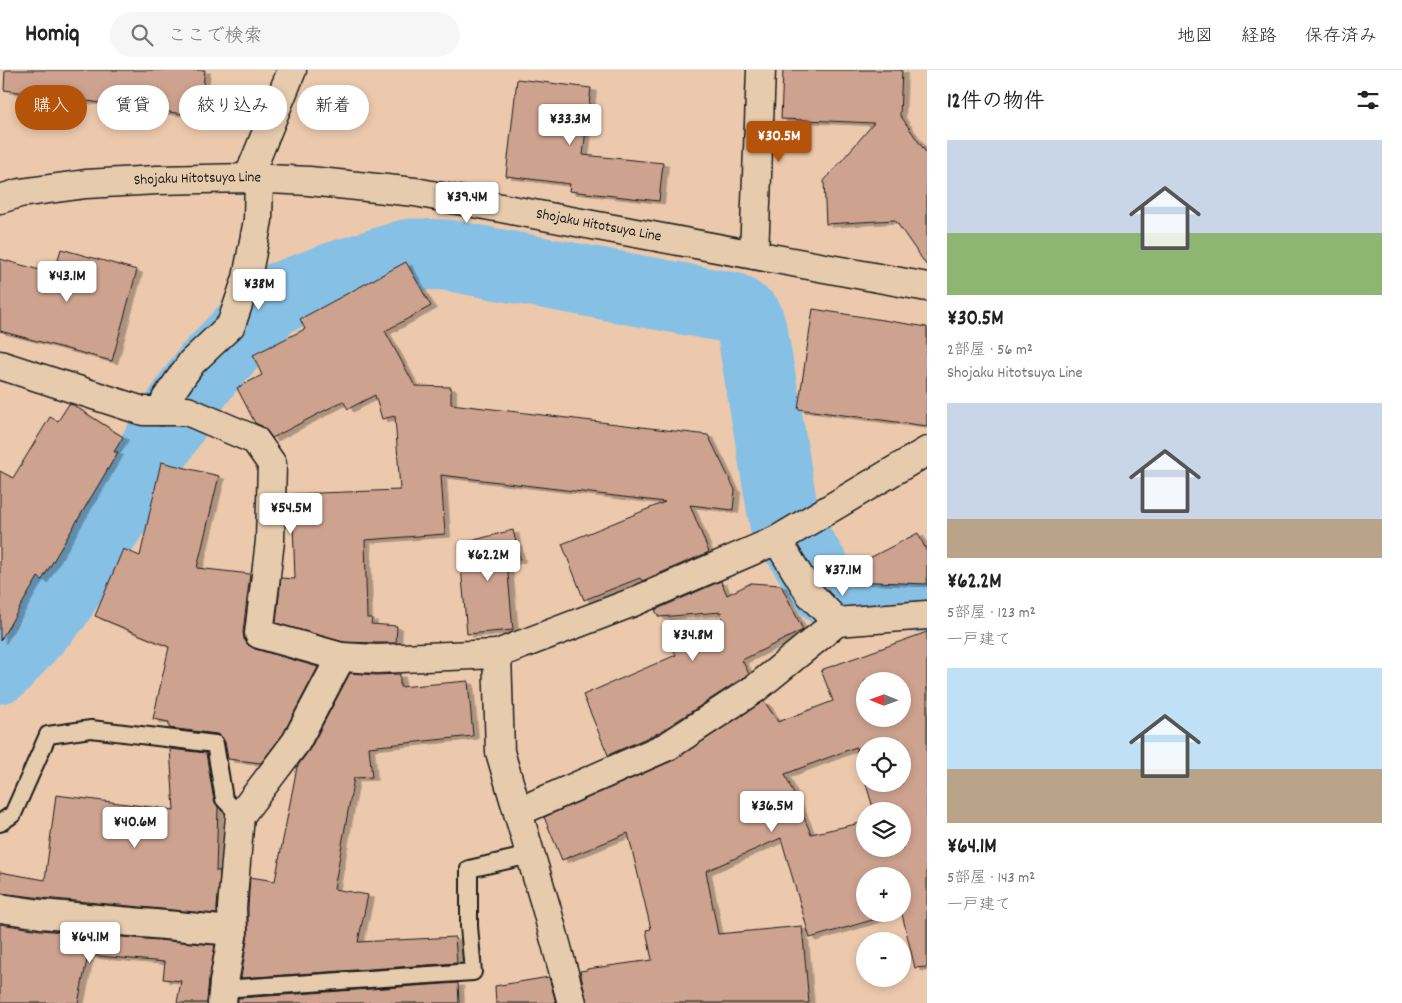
<!DOCTYPE html>
<html lang="ja">
<meta charset="utf-8">
<style>
:root{--surface:#fff;--page:#f6f6f6;--text:#222;--muted:#767676;--line:#e0e0e0;--accent:#b45309}
body{margin:0;font-family:Dekko,"Klee One",sans-serif;background:var(--page);color:var(--text);height:100vh;display:flex;flex-direction:column;font-size:19px;white-space:nowrap}
*{box-sizing:border-box;margin:0}
p{font-size:16px;color:var(--muted)}
.icon{flex:none;width:28px;height:28px;fill:none;stroke:currentColor;stroke-width:2;stroke-linecap:round;stroke-linejoin:round}
.map{position:relative;flex:1;overflow:hidden}
.drawer{display:flex;flex-direction:column;background:var(--surface);width:475px}
.drawer>*{flex:none}
.banner{position:absolute;left:15px;top:15px;width:475px;height:45px;display:flex;gap:10px}
.needle{width:32px;rotate:271deg}
.controls{position:absolute;left:856px;top:602px;display:grid;gap:10px}
.controls a{display:grid;place-items:center;width:55px;height:55px;border-radius:50%;background:var(--surface);box-shadow:0 2px 8px #0003;font-size:25px}
.price{position:absolute;translate:-50% -42px;padding:0 11px;border-radius:5px;background:#fff;color:#222;font-size:16px;line-height:32px;filter:drop-shadow(0 1px 2px #0008)}
.price::after{content:'';position:absolute;left:50%;top:30px;width:15px;height:11px;margin-left:-8px;background:inherit;clip-path:polygon(0 0,100% 0,50% 100%)}
.price.selected{background:var(--accent);color:#fff}
ul{padding:0;list-style:none}
li{display:grid;align-content:center;gap:10px;height:265px;padding:0 20px}
li span{display:grid;place-items:center;height:155px;border-radius:0px;color:#555}
li>.icon{margin-inline-start:auto}
span .icon{width:90px;height:90px;fill:#fffc;stroke-width:1}
li b{font-size:21px}
h2{display:flex;justify-content:space-between;align-items:center;height:60px;padding:0 20px;font-size:21px}
.tag{padding:0 18px;border-radius:22px;background:var(--surface);box-shadow:0 2px 8px #0003;font-size:18px;line-height:45px}
.tag.selected{background:var(--accent);color:#fff}
header{display:flex;align-items:center;gap:30px;box-sizing:border-box;height:70px;padding:0 25px;background:var(--surface);border-bottom:1px solid var(--line)}
header strong{font-size:24px}
nav{display:flex;gap:28px;margin-inline-start:auto;font-size:18px}
.search{width:350px;height:45px;background:var(--page);display:flex;align-items:center;gap:12px;box-sizing:border-box;padding:0 18px;border-radius:28px;color:var(--muted);font-size:19px}
main{display:flex;flex:1;min-height:0}
.map>svg:first-child{display:block}
.lines{fill:none;stroke-linecap:round;stroke-linejoin:round}
.river{stroke:#86c0e5;stroke-width:71}
.building{fill:#cda28f;stroke:#1c1c1c;fill-rule:evenodd;filter:url(#shadow)}
.lane-casing{stroke:#1c1c1c;stroke-width:20}
.street-casing{stroke:#1c1c1c;stroke-width:31}
.secondary-casing{stroke:#1c1c1c;stroke-width:31}
.lane{stroke:#e6cbad;stroke-width:16}
.street{stroke:#e6cbad;stroke-width:28}
.secondary{stroke:#e6cbad;stroke-width:28}
.labels{text-anchor:middle;dominant-baseline:central;stroke-width:4;stroke-linejoin:round;paint-order:stroke}
.street-label{font-size:15px;fill:#1c1c1c;stroke:#e6cbad}
</style>
<header>
<strong>Homiq</strong>
<div class="search"><svg class="icon" aria-label="search" viewBox="0 0 24 24"><circle cx="10" cy="10" r="6"/><path d="M15 15l6 6"/></svg>ここで検索</div>
<nav><a>地図</a><a>経路</a><a>保存済み</a></nav>
</header>
<main>
<div class="map">
<svg width="927" height="933" viewBox="0 0 927 933">
<defs>
<filter id="shadow"><feDropShadow dx="5.5" dy="3" stdDeviation="0" flood-color="#0004"/></filter>
</defs>
<rect width="100%" height="100%" fill="#ecc9ad"/>
<filter id="ink" filterUnits="userSpaceOnUse"><feTurbulence type="fractalNoise" baseFrequency=".02" numOctaves="2"/><feDisplacementMap in="SourceGraphic" scale="10" xChannelSelector="R" yChannelSelector="G"/><feConvolveMatrix kernelMatrix="1 2 1 2 8 2 1 2 1" color-interpolation-filters="sRGB"/></filter>
<g filter="url(#ink)">
<g class="lines">
<polyline class="river" points="0,598 55,537 189,325 209,298 273,230 336,207 410,184 447,185 732,238 748,249 753,266 785,454 828,521 841,525 927,527"/>
</g>
<g class="building">
<polygon points="5,0 205,0 199,46 4,20"/>
<polygon points="783,0 902,0 900,45 927,84 927,196 895,150 826,154 824,111 874,53 781,49"/>
<polygon points="517,9 591,18 583,85 663,93 659,131 569,121 570,114 506,106"/>
<polygon points="61,179 137,200 112,291 0,261 0,189 54,204"/>
<polygon points="406,192 431,236 385,261 415,316 451,317 451,334 708,365 735,420 733,440 690,435 709,482 642,511 640,508 584,530 562,474 665,432 441,405 445,464 365,470 367,548 372,548 371,554 397,556 396,573 377,573 344,572 276,553 281,508 295,509 292,424 400,420 395,346 382,349 375,325 348,339 343,331 272,368 267,361 262,356 255,353 237,318 262,305 253,285 305,259 300,249"/>
<polygon points="813,239 927,257 927,356 798,339"/>
<polygon points="69,334 73,335 123,367 114,382 118,382 42,510 38,507 0,571 0,401 13,408 50,347 58,351"/>
<polygon points="161,392 219,406 197,498 250,504 243,562 244,569 248,575 255,579 318,597 283,664 261,693 228,689 225,672 222,667 217,664 169,658 169,652 153,649 169,577 95,546 123,479 140,486"/>
<polygon points="513,460 520,489 507,493 513,560 467,564 459,474"/>
<polygon points="918,463 927,482 927,514 827,510"/>
<polygon points="721,511 727,525 751,513 781,515 803,560 742,590 749,604 660,662 608,685 583,625 676,585 668,568 722,549 721,542 659,547 655,540"/>
<path d="M 927,562 L 927,897 L 915,898 L 902,844 L 902,806 L 865,806 L 865,844 L 893,844 L 810,868 L 781,768 L 706,801 L 718,864 L 802,856 L 809,933 L 587,933 L 580,901 L 587,900 L 587,899 L 652,890 L 646,860 L 651,859 L 628,763 L 562,790 L 544,747 L 674,690 L 764,631 L 778,652 L 833,631 L 821,600 ZM 865,611 L 902,611 L 902,649 L 865,649 ZM 865,676 L 902,676 L 902,714 L 866,714 L 874,741 L 902,741 L 902,779 L 865,779 L 865,752 L 811,764 L 785,704 L 856,677 L 865,709 Z"/>
<polygon points="350,603 376,605 400,604 400,617 468,611 473,666 369,677 372,707 354,708 334,819 368,825 358,872 455,867 457,893 241,908 248,864 248,838 250,807 275,811 297,697 310,679"/>
<polygon points="170,679 206,683 214,731 218,737 216,801 220,801 217,844 43,828 0,823 0,802 45,810 56,725 174,740"/>
<polygon points="0,854 40,860 215,875 209,909 207,933 177,933 181,911 163,909 165,892 88,885 78,933 0,933"/>
<polygon points="549,907 556,933 496,933 495,916"/>
<polygon points="458,913 459,933 238,933 238,928"/>
</g>
<g class="lines">
<defs>
<g id="lane">
<polyline points="0,753 13,744 48,665 91,659 215,674 224,729 240,746"/>
<polyline points="223,919 473,902 469,856 469,799 530,785"/>
</g>
<g id="street">
<polyline points="248,108 292,0"/>
<polyline points="754,185 761,0"/>
<polyline points="0,295 143,341 187,341 255,370 272,394 270,471 259,564 341,587"/>
<polyline points="162,341 166,329 192,292 231,255 247,208 258,150 259,108"/>
<polyline points="777,470 810,524 837,552 927,545"/>
<polyline points="497,584 500,682 546,837 572,933"/>
<polyline points="518,742 668,676 756,618 837,552"/>
<polyline points="0,838 41,844 233,861"/>
<polyline points="222,933 224,912 233,861 232,838 240,746 296,672 341,587 377,589 497,584 631,533 777,470 927,381"/>
</g>
<g id="secondary">
<path id="s1" d="M 0,129 L 20,123 L 86,114 L 157,110 L 248,108 L 309,111 L 415,122 L 927,217"/>
</g>
</defs>
<use href="#lane" class="lane-casing"/>
<use href="#street" class="street-casing"/>
<use href="#secondary" class="secondary-casing"/>
<use href="#lane" class="lane"/>
<use href="#street" class="street"/>
<use href="#secondary" class="secondary"/>
</g>
</g>
<g class="labels">
<g class="street-label">
<text stroke="none"><textPath href="#s1" startOffset="199">Shojaku Hitotsuya Line</textPath></text>
<text stroke="none"><textPath href="#s1" startOffset="604">Shojaku Hitotsuya Line</textPath></text>
</g>
</g>
</svg>
<div class="controls">
<a><svg class="needle" viewBox="-14 -14 28 28"><path d="M0-13l5 13h-10z" fill="#e53935"/><path d="M0 13l5-13h-10z" fill="#767676"/></svg></a>
<a><svg class="icon" aria-label="locate" viewBox="0 0 24 24"><circle cx="12" cy="12" r="6"/><path d="M12 2v4M12 18v4M2 12h4M18 12h4"/></svg></a>
<a><svg class="icon" aria-label="layers" viewBox="0 0 24 24"><path d="M12 4l9 5-9 5-9-5zM3 14l9 5 9-5"/></svg></a>
<a>+</a>
<a>−</a>
</div>
<b class="price" style="left:570px;top:76px">¥33.3M</b>
<b class="price selected" style="left:779px;top:93px">¥30.5M</b>
<b class="price" style="left:467px;top:154px">¥39.4M</b>
<b class="price" style="left:67px;top:233px">¥43.1M</b>
<b class="price" style="left:259px;top:241px">¥38M</b>
<b class="price" style="left:291px;top:465px">¥54.5M</b>
<b class="price" style="left:488px;top:512px">¥62.2M</b>
<b class="price" style="left:843px;top:527px">¥37.1M</b>
<b class="price" style="left:693px;top:592px">¥34.8M</b>
<b class="price" style="left:772px;top:763px">¥36.5M</b>
<b class="price" style="left:135px;top:779px">¥40.6M</b>
<b class="price" style="left:90px;top:894px">¥64.1M</b>
<div class="banner">
<a class="tag selected">購入</a>
<a class="tag">賃貸</a>
<a class="tag">絞り込み</a>
<a class="tag">新着</a>
</div>
</div>
<section class="drawer">
<h2>12件の物件<svg class="icon" aria-label="filters" viewBox="0 0 24 24"><path d="M4 7h16M4 17h16"/><circle cx="9" cy="7" r="2"/><circle cx="15" cy="17" r="2"/></svg></h2>
<ul>
<li><span style="background:linear-gradient(#c9d6e8 60%,#8fb573 0)"><svg class="icon" aria-label="home" viewBox="0 0 24 24"><path d="M3 11l9-7 9 7M6 9v11h12V9"/></svg></span><div><b>¥30.5M</b><p>2部屋 · 56 m²</p><p>Shojaku Hitotsuya Line</p></div></li>
<li><span style="background:linear-gradient(#c9d6e8 75%,#b9a48a 0)"><svg class="icon" aria-label="home" viewBox="0 0 24 24"><path d="M3 11l9-7 9 7M6 9v11h12V9"/></svg></span><div><b>¥62.2M</b><p>5部屋 · 123 m²</p><p>一戸建て</p></div></li>
<li><span style="background:linear-gradient(#bfe0f5 65%,#b9a48a 0)"><svg class="icon" aria-label="home" viewBox="0 0 24 24"><path d="M3 11l9-7 9 7M6 9v11h12V9"/></svg></span><div><b>¥64.1M</b><p>5部屋 · 143 m²</p><p>一戸建て</p></div></li>
</ul>
</section>
</main>
